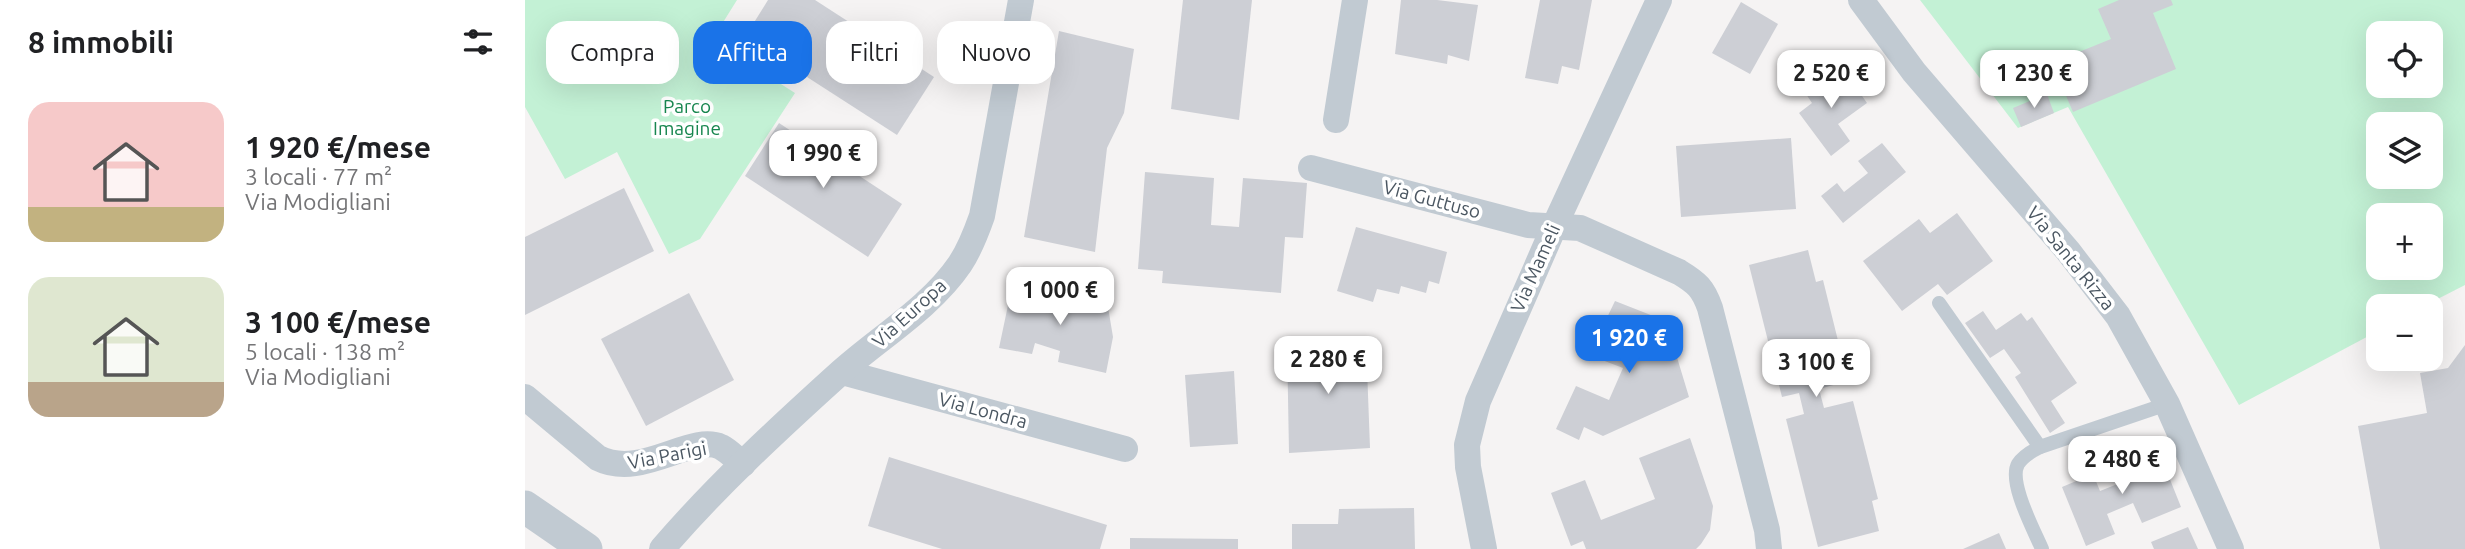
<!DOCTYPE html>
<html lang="it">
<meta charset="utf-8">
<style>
:root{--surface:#fff;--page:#f2f2f2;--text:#202124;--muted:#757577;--accent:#1a73e8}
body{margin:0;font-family:Ubuntu,sans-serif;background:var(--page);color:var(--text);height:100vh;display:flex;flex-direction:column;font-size:26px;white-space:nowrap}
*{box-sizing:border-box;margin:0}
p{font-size:23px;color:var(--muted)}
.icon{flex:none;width:38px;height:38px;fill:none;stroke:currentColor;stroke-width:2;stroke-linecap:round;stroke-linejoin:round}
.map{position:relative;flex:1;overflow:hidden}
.drawer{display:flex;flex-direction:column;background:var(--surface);width:525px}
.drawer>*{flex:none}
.top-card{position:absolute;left:21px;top:21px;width:665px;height:63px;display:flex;gap:14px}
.fabs{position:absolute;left:1841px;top:21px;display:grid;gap:14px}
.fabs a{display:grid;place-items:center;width:77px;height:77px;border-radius:14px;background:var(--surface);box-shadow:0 7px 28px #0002;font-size:35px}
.price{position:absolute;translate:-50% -60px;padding:0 16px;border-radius:14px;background:#fff;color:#222;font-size:23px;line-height:46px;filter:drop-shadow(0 2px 4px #0008)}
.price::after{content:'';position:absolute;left:50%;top:42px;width:21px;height:16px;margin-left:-10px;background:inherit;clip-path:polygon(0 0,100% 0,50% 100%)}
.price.selected{background:var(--accent);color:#fff}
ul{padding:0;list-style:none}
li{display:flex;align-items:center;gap:21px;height:175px;padding:0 28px}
li span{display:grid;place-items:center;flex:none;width:196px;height:140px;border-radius:21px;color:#555}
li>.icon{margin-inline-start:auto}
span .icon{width:84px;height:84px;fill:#fffc;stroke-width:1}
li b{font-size:30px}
h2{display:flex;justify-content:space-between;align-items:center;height:84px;padding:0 28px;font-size:30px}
.chip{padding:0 24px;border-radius:21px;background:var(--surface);box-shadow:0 7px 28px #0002;font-size:24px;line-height:63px}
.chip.selected{background:var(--accent);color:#fff}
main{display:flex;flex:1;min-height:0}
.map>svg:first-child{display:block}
.green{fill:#c3f1d5;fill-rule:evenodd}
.building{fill:#cdcfd5}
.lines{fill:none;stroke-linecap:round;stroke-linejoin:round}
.service{stroke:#c1cad2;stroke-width:14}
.minor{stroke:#c1cad2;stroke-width:26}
.tertiary{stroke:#c1cad2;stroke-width:33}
.labels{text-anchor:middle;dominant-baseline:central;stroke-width:7;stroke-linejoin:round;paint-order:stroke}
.park-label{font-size:19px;fill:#17864f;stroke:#fff}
.street-label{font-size:19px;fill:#4a5661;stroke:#fff}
</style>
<main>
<section class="drawer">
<h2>8 immobili<svg class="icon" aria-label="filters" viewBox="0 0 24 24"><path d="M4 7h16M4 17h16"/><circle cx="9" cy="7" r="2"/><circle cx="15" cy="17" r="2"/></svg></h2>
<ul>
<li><span style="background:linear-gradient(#f6c9c9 75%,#c2b280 0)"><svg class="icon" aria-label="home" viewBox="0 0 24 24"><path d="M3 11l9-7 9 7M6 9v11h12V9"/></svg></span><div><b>1 920 €/mese</b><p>3 locali · 77 m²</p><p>Via Modigliani</p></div></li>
<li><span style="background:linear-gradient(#dfe7d0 75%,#b9a48a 0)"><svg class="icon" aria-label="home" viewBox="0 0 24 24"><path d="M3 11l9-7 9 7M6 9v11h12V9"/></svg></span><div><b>3 100 €/mese</b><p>5 locali · 138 m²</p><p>Via Modigliani</p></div></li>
</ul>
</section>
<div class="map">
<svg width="1940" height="549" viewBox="0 0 1940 549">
<rect width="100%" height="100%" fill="#f5f3f3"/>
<g class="green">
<polygon points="0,0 212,0 187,40 270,93 175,239 144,254 92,152 40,179 0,107"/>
<path d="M 1395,0 L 1940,0 L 1940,285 L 1899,306 L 1853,306 L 1853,331 L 1714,405 L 1543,107 L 1493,128 ZM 1853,33 L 1906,33 L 1906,86 L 1853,86 ZM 1853,124 L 1906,124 L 1906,177 L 1853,177 ZM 1853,215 L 1906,215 L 1906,268 L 1853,268 Z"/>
</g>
<g class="building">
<polygon points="243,0 290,0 409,77 372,135 220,37"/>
<polygon points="658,0 727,0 714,120 646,109"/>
<polygon points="876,0 912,0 953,5 944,61 923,55 922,64 870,54"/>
<polygon points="1015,0 1067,0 1054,70 1037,66 1033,84 1000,78"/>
<polygon points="1594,0 1646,0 1648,5 1628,13 1651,69 1548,112 1527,63 1586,39 1573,9"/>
<polygon points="1216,2 1253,24 1225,74 1187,53"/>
<polygon points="534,31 609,49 599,113 582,148 570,252 499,237"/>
<polygon points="1305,73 1313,84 1323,76 1342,103 1313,124 1325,141 1306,156 1274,113 1287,103 1279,91"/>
<polygon points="1522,94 1529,113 1496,127 1488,108"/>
<polygon points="254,123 377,204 343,257 220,176"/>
<polygon points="1266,138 1271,209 1156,217 1151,146"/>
<polygon points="1357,143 1381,172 1318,223 1296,196 1312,183 1319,192 1343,173 1333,161"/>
<polygon points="620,172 689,178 686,225 714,227 718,178 782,183 778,238 760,237 756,293 637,283 638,271 613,269"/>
<polygon points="99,188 129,251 0,315 0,237"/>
<polygon points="1432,213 1468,261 1422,295 1413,284 1377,311 1338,261 1394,219 1405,233"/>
<polygon points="831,227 922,252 914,284 904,281 901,293 876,286 874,294 852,289 848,302 812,291"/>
<polygon points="1283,250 1291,282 1298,280 1323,381 1294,389 1299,408 1328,401 1353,499 1347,501 1354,531 1293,547 1261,419 1279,414 1274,393 1257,397 1224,265"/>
<polygon points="520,287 582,301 588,337 581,373 533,362 535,351 510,343 507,354 474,348 486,291 517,297"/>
<polygon points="164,293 209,380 121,426 76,339"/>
<polygon points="1090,301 1141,321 1164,397 1078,436 1059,427 1054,440 1031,429 1051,386 1084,400 1098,368 1064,355"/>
<polygon points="1458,311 1471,330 1496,313 1502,321 1507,317 1552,383 1526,401 1540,423 1525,433 1490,377 1496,373 1479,349 1465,358 1440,323"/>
<polygon points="841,341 845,448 764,453 762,342"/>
<polygon points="1940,345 1940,549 1855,549 1833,426 1902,413 1895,373 1923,368"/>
<polygon points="709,371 713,444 665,447 660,375"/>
<polygon points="1165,438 1188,506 1185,530 1176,544 1171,549 1061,549 1058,541 1046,546 1026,493 1060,480 1076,520 1130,499 1114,458"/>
<polygon points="1632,447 1656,507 1617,523 1608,503 1582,514 1590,534 1561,546 1537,487 1568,474 1575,491 1600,481 1593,463"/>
<polygon points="364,457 582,525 575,549 417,549 343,526"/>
<polygon points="889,508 890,549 767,549 767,524 813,524 814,509"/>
<polygon points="1663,527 1673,549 1629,549 1626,542"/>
<polygon points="1474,533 1481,549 1438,549"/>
<polygon points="605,538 713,539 713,549 605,549"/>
</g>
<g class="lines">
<g class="service">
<polyline points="1414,303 1515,447"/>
<path d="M 1517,549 C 1509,530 1483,482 1493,464 C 1498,456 1507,451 1515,447 L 1642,404"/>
</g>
<g class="minor">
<polyline points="1336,0 1389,72 1543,251 1593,316 1642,404 1706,549"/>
<polyline points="811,120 830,0"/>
<path d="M 786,168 L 1003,225 L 1055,228 L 1154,272 C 1172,283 1178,288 1185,308 L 1242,530 L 1244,549"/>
<polyline points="317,372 600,449"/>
<path d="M 0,397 L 73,458 C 117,480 165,433 196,447 C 204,451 211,459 218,464"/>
<path d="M 137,549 C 191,486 254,428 316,372 C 355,337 405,308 435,264 C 445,249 451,233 457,216 L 496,0"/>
<polyline points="959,549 943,467 942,445 953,401 1029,227 1134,0"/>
</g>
<polyline class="tertiary" points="0,507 61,549"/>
</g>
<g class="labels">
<g class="park-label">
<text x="162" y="106">Parco<tspan x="162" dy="22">Imagine</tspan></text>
</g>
<g class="street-label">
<text transform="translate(907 199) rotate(15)">Via Guttuso</text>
<text transform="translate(1546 258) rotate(51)">Via Santa Rizza</text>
<text transform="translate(1010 268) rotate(-66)">Via Mameli</text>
<text transform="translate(384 313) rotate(-42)">Via Europa</text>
<text transform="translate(458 410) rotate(15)">Via Londra</text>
<text transform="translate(142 455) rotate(-11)">Via Parigi</text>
</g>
</g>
</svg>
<div class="fabs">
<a><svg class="icon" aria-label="locate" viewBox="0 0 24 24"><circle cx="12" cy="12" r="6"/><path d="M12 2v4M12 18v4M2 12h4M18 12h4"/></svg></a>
<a><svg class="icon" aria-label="layers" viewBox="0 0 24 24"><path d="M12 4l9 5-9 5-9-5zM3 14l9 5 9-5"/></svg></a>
<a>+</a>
<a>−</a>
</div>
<b class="price" style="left:1306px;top:110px">2 520 €</b>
<b class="price" style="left:1509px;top:110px">1 230 €</b>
<b class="price" style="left:298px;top:190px">1 990 €</b>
<b class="price" style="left:535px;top:327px">1 000 €</b>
<b class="price selected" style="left:1104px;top:375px">1 920 €</b>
<b class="price" style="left:803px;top:396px">2 280 €</b>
<b class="price" style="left:1291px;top:399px">3 100 €</b>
<b class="price" style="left:1597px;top:496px">2 480 €</b>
<div class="top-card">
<a class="chip">Compra</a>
<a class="chip selected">Affitta</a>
<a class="chip">Filtri</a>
<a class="chip">Nuovo</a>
</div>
</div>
</main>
